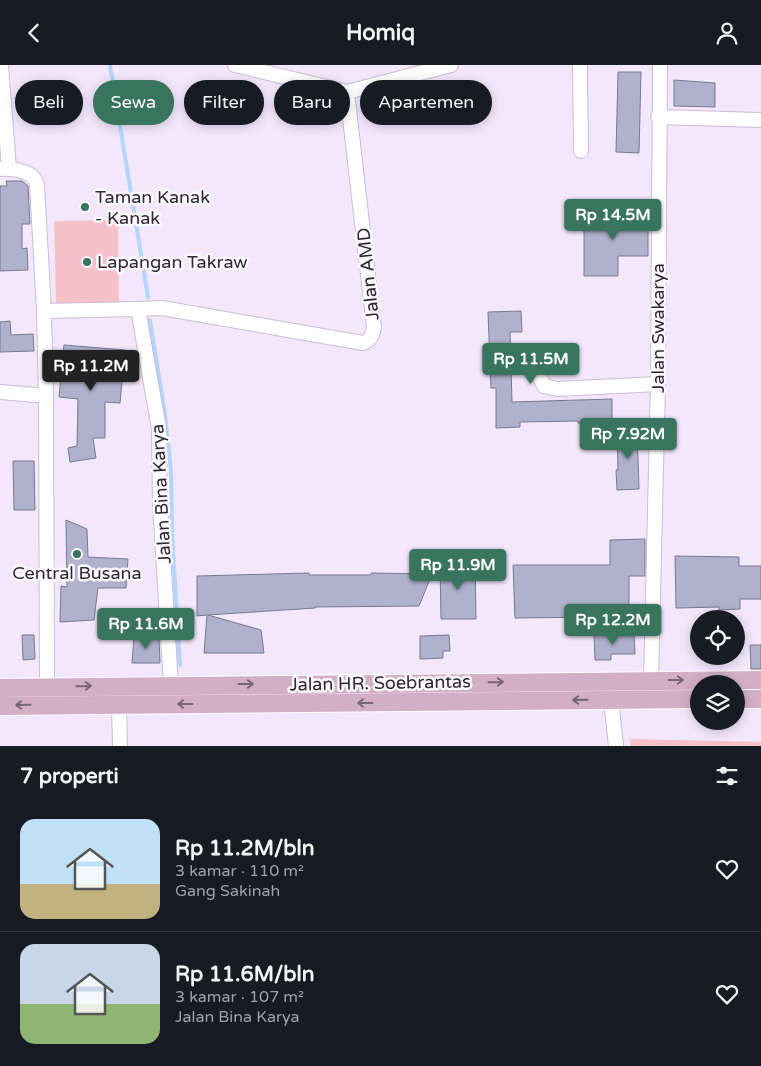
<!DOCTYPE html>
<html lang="id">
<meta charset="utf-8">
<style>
:root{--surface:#171b24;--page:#20242c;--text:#f1f3f6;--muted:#9ea1a6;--line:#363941;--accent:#39745e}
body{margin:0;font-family:"Varela Round",sans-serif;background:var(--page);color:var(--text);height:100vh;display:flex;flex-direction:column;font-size:19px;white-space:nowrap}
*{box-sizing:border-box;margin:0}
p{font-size:16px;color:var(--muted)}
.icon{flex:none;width:28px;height:28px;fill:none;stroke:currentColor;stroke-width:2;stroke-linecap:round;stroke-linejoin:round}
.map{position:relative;height:681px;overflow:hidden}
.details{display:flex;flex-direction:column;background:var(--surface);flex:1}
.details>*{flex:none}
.banner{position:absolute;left:15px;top:15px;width:500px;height:45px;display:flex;gap:10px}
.tools{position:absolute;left:690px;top:545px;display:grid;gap:10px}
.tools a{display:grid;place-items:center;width:55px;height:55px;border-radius:50%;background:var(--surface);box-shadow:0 2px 12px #0003;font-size:25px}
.price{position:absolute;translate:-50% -42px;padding:0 11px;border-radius:5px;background:var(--accent);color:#fff;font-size:16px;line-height:32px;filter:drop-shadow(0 1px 2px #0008)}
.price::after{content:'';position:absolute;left:50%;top:30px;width:15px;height:11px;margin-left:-8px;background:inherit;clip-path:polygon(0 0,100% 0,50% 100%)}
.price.active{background:#222;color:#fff}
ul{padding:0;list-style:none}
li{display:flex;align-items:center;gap:15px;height:125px;padding:0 20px}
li+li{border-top:1px solid var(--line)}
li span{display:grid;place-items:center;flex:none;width:140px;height:100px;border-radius:15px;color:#555}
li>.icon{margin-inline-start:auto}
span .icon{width:60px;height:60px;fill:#fffc;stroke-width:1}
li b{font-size:21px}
h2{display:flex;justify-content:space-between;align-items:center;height:60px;padding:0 20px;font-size:21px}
.tag{padding:0 18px;border-radius:22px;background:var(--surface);box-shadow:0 2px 12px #0003;font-size:18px;line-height:45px}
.tag.active{background:var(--accent);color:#fff}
header{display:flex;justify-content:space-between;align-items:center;height:65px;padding:0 20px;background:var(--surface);font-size:22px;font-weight:800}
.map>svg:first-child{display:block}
.green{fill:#f6c1c8}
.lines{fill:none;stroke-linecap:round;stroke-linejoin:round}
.stream{stroke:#b3d5fe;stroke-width:4}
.building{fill:#b0b2cd;stroke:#777891}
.minor-casing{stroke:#ccbdd6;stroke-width:16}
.major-casing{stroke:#fff;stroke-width:20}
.minor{stroke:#fff;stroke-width:14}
.major{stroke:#d3afc7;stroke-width:18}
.oneway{stroke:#786574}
.poi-dot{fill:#39745e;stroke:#fbf8fe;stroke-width:2}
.labels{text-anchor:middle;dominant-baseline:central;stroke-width:5;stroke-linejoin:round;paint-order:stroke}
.poi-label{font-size:18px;fill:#2d2831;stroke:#fbf8fe;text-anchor:start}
.street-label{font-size:18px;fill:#2d2831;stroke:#fbf8fe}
</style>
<header><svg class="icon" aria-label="back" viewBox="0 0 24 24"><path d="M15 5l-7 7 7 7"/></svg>Homiq<svg class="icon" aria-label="person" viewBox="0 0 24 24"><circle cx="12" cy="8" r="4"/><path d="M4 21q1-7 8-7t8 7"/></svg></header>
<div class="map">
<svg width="761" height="681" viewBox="0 0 761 681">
<rect width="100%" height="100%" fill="#f3e7fc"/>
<g class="green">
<polygon points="118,155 119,239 56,240 54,156"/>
<polygon points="630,674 761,677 761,681 631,681"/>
</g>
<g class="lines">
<g class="stream">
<polyline points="110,0 148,232"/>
<polyline points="150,255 165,350 171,406 172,470 180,600"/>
</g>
</g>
<g class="building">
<polygon points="618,7 641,7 639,88 616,87"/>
<polygon points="674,15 715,18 715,42 674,41"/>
<polygon points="6,116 22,116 28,121 30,159 22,159 22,184 27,183 28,205 0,206 0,121 7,121"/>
<polygon points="584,149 648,149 648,191 618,191 618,211 584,211"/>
<polygon points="521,246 522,267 510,267 512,337 612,334 612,358 578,358 578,356 520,357 520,362 496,363 496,323 491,323 488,247"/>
<polygon points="10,256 11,270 33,269 34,286 0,287 0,257"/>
<polygon points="64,280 125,285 120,338 105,337 105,373 93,373 96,393 70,397 68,383 77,381 78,334 59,332"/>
<polygon points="637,363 639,424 617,425 616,405 618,405 617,364"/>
<polygon points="13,396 34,396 35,445 14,445"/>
<polygon points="66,455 87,464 88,492 128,494 126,523 98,523 94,555 60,557 61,521 67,522"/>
<polygon points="645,474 645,511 629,511 629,543 597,543 597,552 515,553 513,500 610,500 610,475"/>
<polygon points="675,491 739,492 739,501 761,501 761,534 740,534 740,544 719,545 719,542 676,543"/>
<polygon points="440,499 475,499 476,554 441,554"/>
<polygon points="309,508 309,510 371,510 371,508 432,509 419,541 315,542 315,543 208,550 261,565 264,588 204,588 207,550 197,551 197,511"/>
<polygon points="634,569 635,589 611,589 611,595 595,595 594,570"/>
<polygon points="22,570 34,570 35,594 23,595"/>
<polygon points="449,570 450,586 443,586 443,593 420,594 420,571"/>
<polygon points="134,572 159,573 160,598 132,598"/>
<polygon points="750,580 761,580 761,604 751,604"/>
</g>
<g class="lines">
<defs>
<g id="minor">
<polyline points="1,0 9,103"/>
<polyline points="235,0 347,27 451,0"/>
<polyline points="580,0 581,86"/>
<polyline points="658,52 761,55"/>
<path d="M 0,104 C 10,103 25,105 33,112 C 35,114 36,117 37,119 L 44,246 L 46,331 L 47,622"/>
<path d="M 138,244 L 162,243 L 363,278 C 371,275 372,271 374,262 L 347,27"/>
<polyline points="44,246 138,244 159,364 160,439 171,620"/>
<polyline points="538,293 539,311 544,321 557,324 658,319"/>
<polyline points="0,327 46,331"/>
<polyline points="651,616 658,319 660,0"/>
<polyline points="611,635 616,681"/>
<polyline points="119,640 120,681"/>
</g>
<g id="major">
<polyline points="0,623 761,615"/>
<polyline points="736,634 761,634"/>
<polyline points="0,641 699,634"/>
</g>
</defs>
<use href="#minor" class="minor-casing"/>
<use href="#major" class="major-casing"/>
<use href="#minor" class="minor"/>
<use href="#major" class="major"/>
</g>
<defs><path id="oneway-shaft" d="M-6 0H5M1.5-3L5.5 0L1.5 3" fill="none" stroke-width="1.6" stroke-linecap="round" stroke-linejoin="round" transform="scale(1.25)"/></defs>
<g class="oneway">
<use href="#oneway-shaft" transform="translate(676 615)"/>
<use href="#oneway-shaft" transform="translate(496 617) rotate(-1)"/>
<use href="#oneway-shaft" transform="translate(246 619)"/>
<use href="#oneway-shaft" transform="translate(84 621) rotate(-1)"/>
<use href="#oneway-shaft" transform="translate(580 635) rotate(179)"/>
<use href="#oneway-shaft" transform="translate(365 638) rotate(180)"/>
<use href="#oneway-shaft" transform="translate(185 639) rotate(180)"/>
<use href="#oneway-shaft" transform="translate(23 640) rotate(179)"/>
</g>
<g class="poi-dot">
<circle cx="85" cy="142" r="5"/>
<circle cx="87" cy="197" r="5"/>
<circle cx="77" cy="489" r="5"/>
</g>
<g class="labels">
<g class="poi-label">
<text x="95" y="132">Taman Kanak<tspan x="95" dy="21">- Kanak</tspan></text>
<text x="97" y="197">Lapangan Takraw</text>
<text x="77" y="508" text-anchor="middle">Central Busana</text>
</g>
<g class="street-label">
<text transform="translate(368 209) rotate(-96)">Jalan AMD</text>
<text transform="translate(658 263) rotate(-90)">Jalan Swakarya</text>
<text transform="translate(161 429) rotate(-93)">Jalan Bina Karya</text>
<text transform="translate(380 618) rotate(-1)">Jalan HR. Soebrantas</text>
</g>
</g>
</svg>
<div class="tools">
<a><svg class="icon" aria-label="locate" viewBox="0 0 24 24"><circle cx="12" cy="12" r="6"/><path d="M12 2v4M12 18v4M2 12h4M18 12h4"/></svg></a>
<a><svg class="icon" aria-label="layers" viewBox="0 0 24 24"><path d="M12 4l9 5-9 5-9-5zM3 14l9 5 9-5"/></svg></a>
</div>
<b class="price" style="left:613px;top:176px">Rp 14.5M</b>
<b class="price" style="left:531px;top:320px">Rp 11.5M</b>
<b class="price active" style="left:91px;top:327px">Rp 11.2M</b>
<b class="price" style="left:628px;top:395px">Rp 7.92M</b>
<b class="price" style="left:458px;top:526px">Rp 11.9M</b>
<b class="price" style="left:613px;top:581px">Rp 12.2M</b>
<b class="price" style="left:146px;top:585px">Rp 11.6M</b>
<div class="banner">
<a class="tag">Beli</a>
<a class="tag active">Sewa</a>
<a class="tag">Filter</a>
<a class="tag">Baru</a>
<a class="tag">Apartemen</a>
</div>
</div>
<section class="details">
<h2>7 properti<svg class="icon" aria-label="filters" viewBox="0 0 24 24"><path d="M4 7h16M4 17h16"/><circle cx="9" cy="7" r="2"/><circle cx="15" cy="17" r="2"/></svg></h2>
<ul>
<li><span style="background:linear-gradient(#bfe0f5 65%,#c2b280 0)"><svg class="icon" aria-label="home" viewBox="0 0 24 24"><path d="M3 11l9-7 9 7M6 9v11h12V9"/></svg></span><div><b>Rp 11.2M/bln</b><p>3 kamar · 110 m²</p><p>Gang Sakinah</p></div><svg class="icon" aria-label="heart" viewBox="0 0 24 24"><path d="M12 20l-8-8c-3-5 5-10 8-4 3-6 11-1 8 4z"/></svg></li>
<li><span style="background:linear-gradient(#c9d6e8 60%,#8fb573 0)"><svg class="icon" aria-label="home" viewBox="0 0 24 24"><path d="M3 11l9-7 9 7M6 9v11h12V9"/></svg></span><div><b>Rp 11.6M/bln</b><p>3 kamar · 107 m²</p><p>Jalan Bina Karya</p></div><svg class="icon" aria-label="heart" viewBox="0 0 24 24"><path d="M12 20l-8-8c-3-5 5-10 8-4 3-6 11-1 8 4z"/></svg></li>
</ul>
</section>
